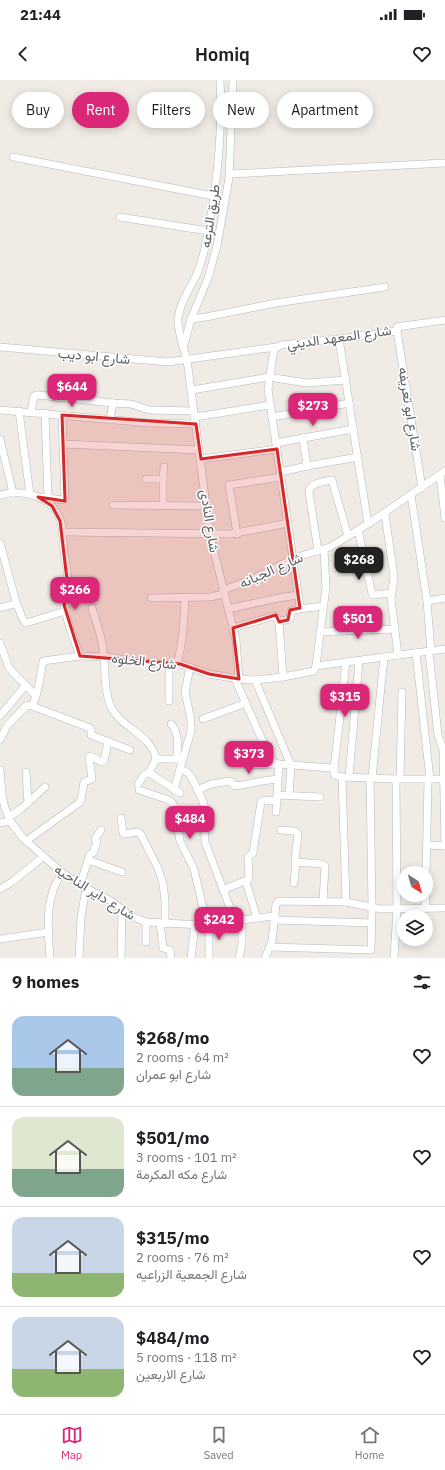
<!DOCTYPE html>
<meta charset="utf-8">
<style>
:root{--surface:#fff;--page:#f6f6f6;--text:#202124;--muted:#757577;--line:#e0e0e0;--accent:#db2777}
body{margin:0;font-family:"IBM Plex Sans",Vazirmatn,sans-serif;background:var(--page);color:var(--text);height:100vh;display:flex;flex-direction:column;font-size:15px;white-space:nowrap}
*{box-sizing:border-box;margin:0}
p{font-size:13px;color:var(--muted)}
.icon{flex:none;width:22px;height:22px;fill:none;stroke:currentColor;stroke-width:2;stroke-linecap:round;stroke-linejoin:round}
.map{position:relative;height:878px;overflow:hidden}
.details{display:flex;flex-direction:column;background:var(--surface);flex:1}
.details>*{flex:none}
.top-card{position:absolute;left:12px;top:12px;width:421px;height:36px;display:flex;gap:8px}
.needle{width:26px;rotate:143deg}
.fabs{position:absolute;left:397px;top:786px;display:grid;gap:8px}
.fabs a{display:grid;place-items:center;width:36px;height:36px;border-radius:50%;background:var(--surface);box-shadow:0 2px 10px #0003;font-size:20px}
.price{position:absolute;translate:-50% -34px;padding:0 9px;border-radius:8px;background:var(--accent);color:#fff;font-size:13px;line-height:26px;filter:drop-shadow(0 1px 2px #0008)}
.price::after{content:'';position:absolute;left:50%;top:24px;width:12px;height:9px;margin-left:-6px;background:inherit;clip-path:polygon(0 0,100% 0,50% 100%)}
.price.selected{background:#222;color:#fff}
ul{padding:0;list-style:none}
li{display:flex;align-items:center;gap:12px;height:100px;padding:0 12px}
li+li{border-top:1px solid var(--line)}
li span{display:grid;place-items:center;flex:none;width:112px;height:80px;border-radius:12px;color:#555}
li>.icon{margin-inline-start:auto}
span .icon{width:48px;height:48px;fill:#fffc;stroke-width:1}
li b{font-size:17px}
h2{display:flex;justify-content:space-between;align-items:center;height:48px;padding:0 12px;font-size:17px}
.pill{padding:0 14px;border-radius:18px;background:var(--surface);box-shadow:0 2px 10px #0003;font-size:14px;line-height:36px}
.pill.selected{background:var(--accent);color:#fff}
.status{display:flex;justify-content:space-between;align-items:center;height:28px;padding:0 20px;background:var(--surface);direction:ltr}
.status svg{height:11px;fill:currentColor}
header{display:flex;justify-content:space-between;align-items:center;height:52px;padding:0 12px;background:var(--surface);font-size:18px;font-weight:600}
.dock{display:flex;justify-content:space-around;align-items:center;height:56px;border-top:1px solid var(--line);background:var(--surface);font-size:11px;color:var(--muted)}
.dock a{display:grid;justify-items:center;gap:2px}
.dock .selected{color:var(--accent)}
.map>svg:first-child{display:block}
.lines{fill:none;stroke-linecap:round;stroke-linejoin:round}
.minor-casing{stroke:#b5b9bc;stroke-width:8}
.minor{stroke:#fff;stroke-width:7}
.marked{fill:#d62828;fill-opacity:0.2;stroke:#d62828;stroke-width:3;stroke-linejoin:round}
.labels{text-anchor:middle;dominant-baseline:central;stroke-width:3;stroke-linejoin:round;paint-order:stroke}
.street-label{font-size:14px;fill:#5c6266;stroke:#fff}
</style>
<div class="status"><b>21:44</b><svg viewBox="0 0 49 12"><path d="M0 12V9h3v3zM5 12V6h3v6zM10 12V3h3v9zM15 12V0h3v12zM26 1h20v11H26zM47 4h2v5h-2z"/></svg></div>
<header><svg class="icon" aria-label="back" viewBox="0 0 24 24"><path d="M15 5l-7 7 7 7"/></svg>Homiq<svg class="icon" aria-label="heart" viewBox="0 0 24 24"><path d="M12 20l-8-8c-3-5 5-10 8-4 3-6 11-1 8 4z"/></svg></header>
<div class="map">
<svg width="445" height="878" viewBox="0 0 445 878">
<rect width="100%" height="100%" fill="#f0ebe4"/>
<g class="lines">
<defs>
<g id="minor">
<path d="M 220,0 C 223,52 216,116 205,167 C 203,177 200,187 196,196 C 189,210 180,223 178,238 C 177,252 184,267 187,280 L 210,455 L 236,560 L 239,599"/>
<polyline points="13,77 213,116"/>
<polyline points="230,94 445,83"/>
<polyline points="120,137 208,151"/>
<polyline points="191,239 206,237 276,223 385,207"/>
<polyline points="397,251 422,408"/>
<polyline points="339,259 368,444"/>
<polyline points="184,265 191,239 208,198 217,166 229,98 233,0"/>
<polyline points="0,267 168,282 276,267"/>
<polyline points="192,310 269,297 306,303 346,300"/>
<polyline points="0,330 149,343 196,344"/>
<polyline points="19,331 30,415"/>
<polyline points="31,332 34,316 38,315 113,323"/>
<polyline points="45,333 48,418"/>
<polyline points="195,337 270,325"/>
<polyline points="272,337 349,323"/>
<polyline points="110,340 113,323 131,324 149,330 194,331"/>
<polyline points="0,359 13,413"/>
<polyline points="276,363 353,349"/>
<polyline points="63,364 199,370"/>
<polyline points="201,379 277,369"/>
<polyline points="307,386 358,377"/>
<polyline points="281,392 307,386 303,358"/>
<polyline points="440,395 445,438"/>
<polyline points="146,399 163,399 163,425"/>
<polyline points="163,399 164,387"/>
<path d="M 0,415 C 23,409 53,415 61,442 C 63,451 63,462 64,472 C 65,481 69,493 67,502 C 66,511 62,514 64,523 C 66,541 74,559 80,576 L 43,581 L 38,609 L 33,625 L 26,626 L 7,646 L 0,660"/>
<polyline points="411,415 427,521 431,571"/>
<polyline points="42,417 62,420 65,418 62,335"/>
<polyline points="113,425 207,426"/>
<polyline points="385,434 394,497 391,519 398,575"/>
<polyline points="358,450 372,514 374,515 392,513"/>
<polyline points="62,452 231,454 288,443"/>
<polyline points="237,454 229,405 281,397"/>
<polyline points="0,463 16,522 14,524 0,528"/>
<path d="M 318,471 L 309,412 C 310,402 324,402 332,400 L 348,456"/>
<polyline points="223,510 251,500 294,478 330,467 368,444 445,391"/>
<polyline points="151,518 210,517 224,514"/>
<polyline points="427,521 445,518"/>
<path d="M 15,523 C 21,528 20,539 26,543 L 65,531"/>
<path d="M 92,528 C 96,542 102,556 103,570 C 106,589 103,609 111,627 C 121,648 152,655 156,679 L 150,691 L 151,694 L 180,713"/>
<polyline points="228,529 278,518 298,515"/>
<polyline points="299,529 324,526"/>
<polyline points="233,548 274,536 277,538 279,542"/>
<polyline points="320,552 395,549"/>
<polyline points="0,563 9,588 36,616"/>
<polyline points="429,572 438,655 443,669 445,766"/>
<polyline points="416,573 430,699"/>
<polyline points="80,576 107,577 155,584 180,584 209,594 239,599 255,600 283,597 314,591 316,586 326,507 324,469"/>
<path d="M 177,584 C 183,562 184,540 185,517"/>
<polyline points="316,586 445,569"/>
<polyline points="283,597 279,543 281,541 290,539 291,531 299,529 300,527 268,309 274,269 281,265 339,259 397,251 397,247 445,240"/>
<polyline points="235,599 271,680 279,685 276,732"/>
<polyline points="255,600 291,685 289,715"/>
<polyline points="169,621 169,584"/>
<polyline points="32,626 90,648 91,650 91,655 130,670"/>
<polyline points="0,636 25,606"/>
<polyline points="203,639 246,623"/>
<path d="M 171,644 C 180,654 177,667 177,679"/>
<polyline points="232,666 241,669 247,683 249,685 279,684 331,688 334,689 334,695 342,697 396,699 445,699"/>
<polyline points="156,679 180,679"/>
<path d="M 180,689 C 183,690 186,691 188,693 C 194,699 205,725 206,733 C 207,743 204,752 205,762 L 235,841"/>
<polyline points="334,689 346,582"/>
<polyline points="0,690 2,715 5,728 10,741 23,758 60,791 80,805 111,821 131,836 146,842 202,845 275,836"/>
<polyline points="26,692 28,723"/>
<polyline points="342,697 346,822"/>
<polyline points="349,697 359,581"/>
<polyline points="372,698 384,577"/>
<polyline points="400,699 402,612"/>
<polyline points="138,704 144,695 150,692"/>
<polyline points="139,710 169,720 173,724 180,761 194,789 207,845"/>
<polyline points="174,710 191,651 191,640 185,612 190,587"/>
<path d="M 197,710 L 211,704 L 230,701 L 235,706 C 250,704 263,700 278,699"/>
<polyline points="277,715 320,717"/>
<polyline points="9,737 22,728 45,707"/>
<polyline points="121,738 123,753 125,754 137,752 140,753 158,788 163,804 165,820 165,844"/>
<polyline points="0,743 10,741"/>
<polyline points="281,750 295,751 298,754 295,780 296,782 322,784 325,786 323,821"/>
<polyline points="26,761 79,723 81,720 84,702 92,699 89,677 90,676 102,682 104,681 108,661"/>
<polyline points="427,765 445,766"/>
<polyline points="88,780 122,792"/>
<polyline points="426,795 428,699"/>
<polyline points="294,803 296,782"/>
<polyline points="80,805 90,774 93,773 97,762 95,759 101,750"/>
<polyline points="0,809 12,802 43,777"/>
<polyline points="223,810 249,799"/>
<polyline points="425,828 426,815"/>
<polyline points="257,838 246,802 249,798 248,777 253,773 261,722 264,720 277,721"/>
<polyline points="274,840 372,843"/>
<polyline points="160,843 163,868 170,870 171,878"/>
<polyline points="0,859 49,852"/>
<polyline points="146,862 146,842"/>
<polyline points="270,867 371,870 372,828 370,698"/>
<path d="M 50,878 C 48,849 44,818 62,793"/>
<polyline points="79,878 81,838 86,808"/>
<polyline points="121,878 122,830"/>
<polyline points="191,878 195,845"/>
<polyline points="209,878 209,844"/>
<polyline points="239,878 242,864 242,840"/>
<polyline points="265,878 272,861 276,824 279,821 346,822 381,829 445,828"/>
<polyline points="394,878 397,829 396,699"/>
</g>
</defs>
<use href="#minor" class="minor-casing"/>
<use href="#minor" class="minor"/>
</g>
<path class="marked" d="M 62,335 L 196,344 L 201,379 L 277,369 L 300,528 L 290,530 L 288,540 L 279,542 L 276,535 L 233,548 L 239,599 L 209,594 L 180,584 L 80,576 L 64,525 L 67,500 L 60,441 L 52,426 L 38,417 L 65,421 Z"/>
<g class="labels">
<g class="street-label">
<text transform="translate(210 136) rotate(-81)">طريق الترعه</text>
<text transform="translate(339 257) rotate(-8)">شارع المعهد الديني</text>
<text transform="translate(94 276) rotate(5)">شارع ابو ديب</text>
<text transform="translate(410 329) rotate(81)">شارع ابو تعريفه</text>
<text transform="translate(210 441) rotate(81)">شارع النادى</text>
<text transform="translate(271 490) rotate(-24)">شارع الجبانه</text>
<text transform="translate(144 581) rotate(6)">شارع الخلوه</text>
<text transform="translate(95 812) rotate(32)">شارع داير الناحيه</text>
</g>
</g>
</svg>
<div class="fabs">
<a><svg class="needle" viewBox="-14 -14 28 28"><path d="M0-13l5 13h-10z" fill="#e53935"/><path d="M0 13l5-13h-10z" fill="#757577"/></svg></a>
<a><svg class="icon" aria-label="layers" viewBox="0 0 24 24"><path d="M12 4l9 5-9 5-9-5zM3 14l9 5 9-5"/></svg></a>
</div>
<b class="price" style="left:72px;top:328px">$644</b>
<b class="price" style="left:313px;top:347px">$273</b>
<b class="price selected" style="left:359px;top:501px">$268</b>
<b class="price" style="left:75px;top:531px">$266</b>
<b class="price" style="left:358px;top:560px">$501</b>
<b class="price" style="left:345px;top:638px">$315</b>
<b class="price" style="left:249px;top:695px">$373</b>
<b class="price" style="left:190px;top:760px">$484</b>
<b class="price" style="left:219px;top:861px">$242</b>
<div class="top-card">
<a class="pill">Buy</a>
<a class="pill selected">Rent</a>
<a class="pill">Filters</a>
<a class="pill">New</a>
<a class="pill">Apartment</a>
</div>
</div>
<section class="details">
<h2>9 homes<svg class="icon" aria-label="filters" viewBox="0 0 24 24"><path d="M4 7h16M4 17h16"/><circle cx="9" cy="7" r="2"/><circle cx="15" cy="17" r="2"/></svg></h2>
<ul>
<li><span style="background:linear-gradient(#a9c7e8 65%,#7fa58c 0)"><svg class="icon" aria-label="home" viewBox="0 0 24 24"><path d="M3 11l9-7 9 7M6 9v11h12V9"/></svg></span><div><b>$268/mo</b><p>2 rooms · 64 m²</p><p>شارع ابو عمران</p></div><svg class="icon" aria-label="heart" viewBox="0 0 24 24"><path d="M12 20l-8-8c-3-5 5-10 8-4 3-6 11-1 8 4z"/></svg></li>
<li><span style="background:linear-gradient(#dfe7d0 65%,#7fa58c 0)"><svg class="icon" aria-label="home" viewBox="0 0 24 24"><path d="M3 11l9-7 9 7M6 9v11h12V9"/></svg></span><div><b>$501/mo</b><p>3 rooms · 101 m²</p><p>شارع مكه المكرمة</p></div><svg class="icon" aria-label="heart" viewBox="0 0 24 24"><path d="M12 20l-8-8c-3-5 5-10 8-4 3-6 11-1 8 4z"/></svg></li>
<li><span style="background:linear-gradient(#c9d6e8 70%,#8fb573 0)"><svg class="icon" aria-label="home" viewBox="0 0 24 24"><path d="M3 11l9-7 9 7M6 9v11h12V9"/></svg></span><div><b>$315/mo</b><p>2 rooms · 76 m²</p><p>شارع الجمعية الزراعيه</p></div><svg class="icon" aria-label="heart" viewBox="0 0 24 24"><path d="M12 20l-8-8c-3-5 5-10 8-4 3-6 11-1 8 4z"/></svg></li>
<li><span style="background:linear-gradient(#c9d6e8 65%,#8fb573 0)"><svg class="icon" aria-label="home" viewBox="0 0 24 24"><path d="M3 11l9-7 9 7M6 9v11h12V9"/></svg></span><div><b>$484/mo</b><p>5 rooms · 118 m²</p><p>شارع الاربعين</p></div><svg class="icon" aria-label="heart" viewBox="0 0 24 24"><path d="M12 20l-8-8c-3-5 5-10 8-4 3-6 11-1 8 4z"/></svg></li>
</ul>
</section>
<nav class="dock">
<a class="selected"><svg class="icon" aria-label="map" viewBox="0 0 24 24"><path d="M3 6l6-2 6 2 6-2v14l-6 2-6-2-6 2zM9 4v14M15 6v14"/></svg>Map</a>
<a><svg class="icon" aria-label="saved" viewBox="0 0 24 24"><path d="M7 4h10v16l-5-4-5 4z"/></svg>Saved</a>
<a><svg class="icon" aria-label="home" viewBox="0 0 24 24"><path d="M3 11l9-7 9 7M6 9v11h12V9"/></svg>Home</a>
</nav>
